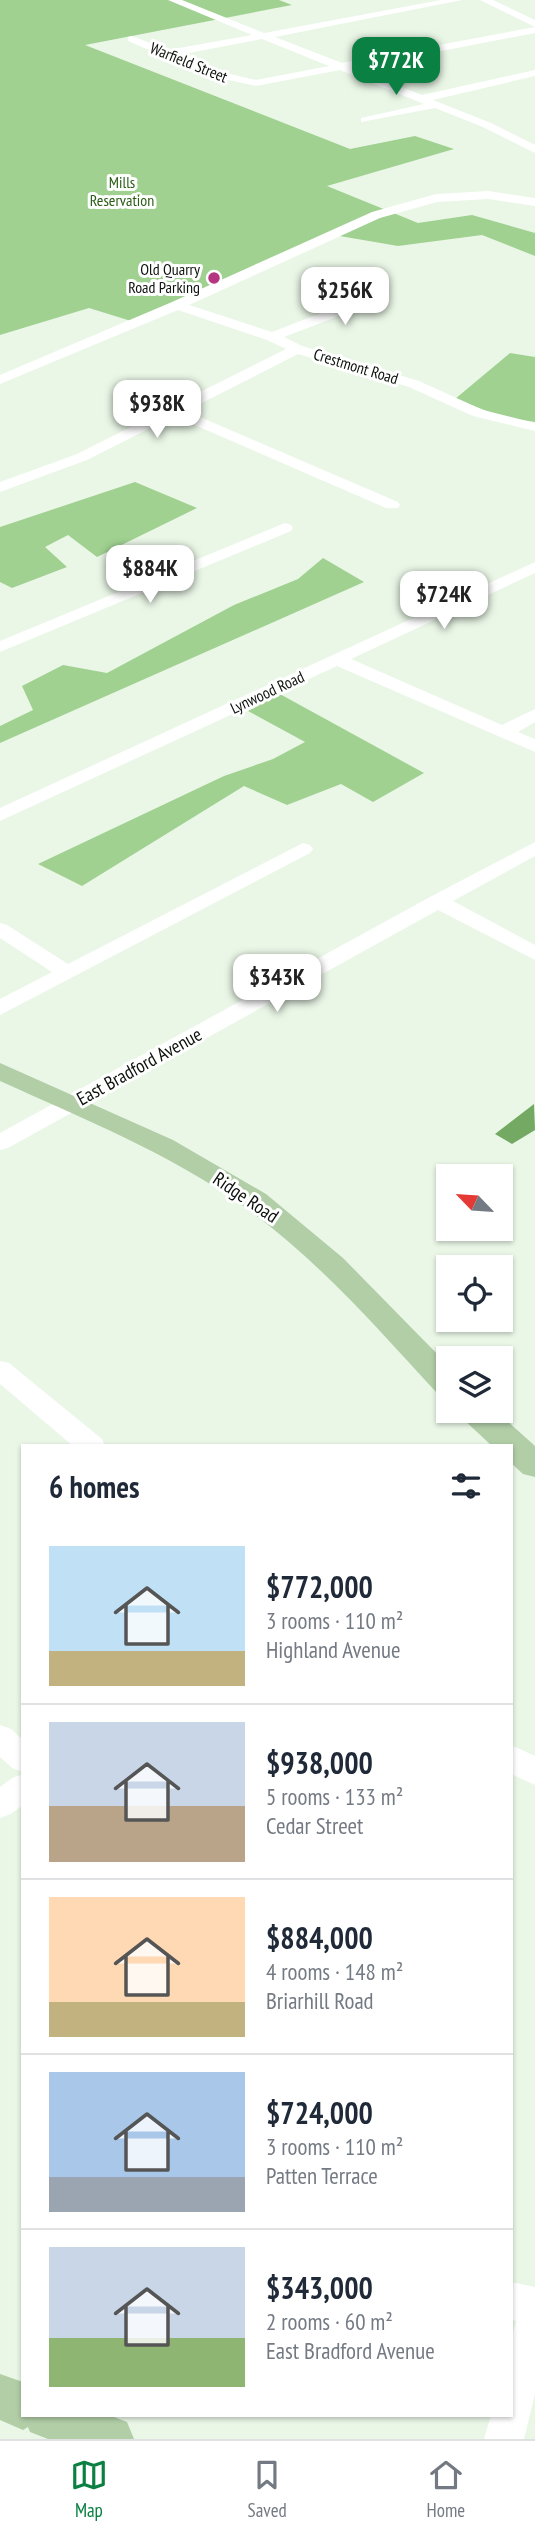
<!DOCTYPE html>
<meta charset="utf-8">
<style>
:root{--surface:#fff;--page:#f6f6f7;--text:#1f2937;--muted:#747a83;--line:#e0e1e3;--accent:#0b8043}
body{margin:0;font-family:"PT Sans Narrow",sans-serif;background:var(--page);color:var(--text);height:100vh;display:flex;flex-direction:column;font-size:26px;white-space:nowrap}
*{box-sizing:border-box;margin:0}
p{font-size:23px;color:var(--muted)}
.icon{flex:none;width:38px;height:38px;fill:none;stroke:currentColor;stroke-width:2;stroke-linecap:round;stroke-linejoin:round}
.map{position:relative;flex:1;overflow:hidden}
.side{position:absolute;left:21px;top:1444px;width:492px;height:973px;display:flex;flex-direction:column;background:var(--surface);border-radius:0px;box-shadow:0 2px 5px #0004}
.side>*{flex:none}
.needle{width:46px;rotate:295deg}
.tools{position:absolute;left:436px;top:1164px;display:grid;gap:14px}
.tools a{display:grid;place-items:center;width:77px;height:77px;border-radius:0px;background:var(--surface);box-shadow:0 2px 5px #0004;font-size:35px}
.price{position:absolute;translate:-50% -60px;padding:0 16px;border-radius:14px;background:#fff;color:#222;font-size:23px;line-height:46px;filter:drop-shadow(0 2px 4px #0008)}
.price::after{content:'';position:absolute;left:50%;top:42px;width:21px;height:16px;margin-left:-10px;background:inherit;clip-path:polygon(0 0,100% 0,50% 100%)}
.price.current{background:var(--accent);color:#fff}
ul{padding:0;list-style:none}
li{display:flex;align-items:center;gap:21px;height:175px;padding:0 28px}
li+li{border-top:2px solid var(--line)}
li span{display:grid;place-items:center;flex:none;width:196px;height:140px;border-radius:0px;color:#555}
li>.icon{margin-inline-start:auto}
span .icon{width:84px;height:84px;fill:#fffc;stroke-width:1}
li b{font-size:30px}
h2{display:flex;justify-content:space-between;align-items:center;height:84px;padding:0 28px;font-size:30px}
.tabs{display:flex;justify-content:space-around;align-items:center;height:98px;border-top:2px solid var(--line);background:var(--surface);font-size:19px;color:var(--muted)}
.tabs a{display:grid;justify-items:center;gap:4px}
.tabs .current{color:var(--accent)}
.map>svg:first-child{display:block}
.green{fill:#a0d191}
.water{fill:#73a962}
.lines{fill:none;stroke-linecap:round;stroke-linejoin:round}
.minor{fill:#fff;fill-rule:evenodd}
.major{fill:#b1cea7;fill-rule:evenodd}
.poi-dot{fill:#b53581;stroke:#fff;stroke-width:2.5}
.labels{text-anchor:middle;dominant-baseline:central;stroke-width:6;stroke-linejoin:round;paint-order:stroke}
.far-street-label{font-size:16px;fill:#0d110c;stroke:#fff}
.far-park-label{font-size:16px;fill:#295d15;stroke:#fff}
.far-poi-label{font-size:16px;fill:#0d110c;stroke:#fff;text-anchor:end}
.street-label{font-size:19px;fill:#0d110c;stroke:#fff}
</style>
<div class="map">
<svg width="535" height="2439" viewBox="0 0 535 2439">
<rect width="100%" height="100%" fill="#eaf7e7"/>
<g class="green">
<polygon points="0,0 279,0 292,5 85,45 350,149 415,136 454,149 327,186 418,223 472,215 535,233 535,256 482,235 398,246 328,234 131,321 89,308 0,335"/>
<polygon points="510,353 535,357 535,422 503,417 455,399"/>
<polygon points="135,482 197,508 97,557 68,535 45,547 67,567 12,588 0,582 0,527"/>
<polygon points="323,558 364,582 0,743 0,726 33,710 22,686 63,665 107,673 234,605 298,579"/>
<polygon points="278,693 424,773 373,802 341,784 287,805 244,786 82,886 38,864 224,776 273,759 305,742 248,711"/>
</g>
<polygon class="water" points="534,1104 535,1130 512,1144 495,1134"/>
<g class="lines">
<g class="minor">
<path d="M 168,0 L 182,0 L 264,33 L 441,0 L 462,0 L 275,37 L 342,63 L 535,27 L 480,0 L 493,0 L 535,20 L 535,33 L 353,68 L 422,95 L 535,70 L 535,76 L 433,100 L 491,123 L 535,145 L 535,153 L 483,127 L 435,108 L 361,122 L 361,118 L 424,104 L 340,70 L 256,86 L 210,76 L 128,41 L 128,37 L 132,36 L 168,50 L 252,35 ZM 262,39 L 329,66 L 256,80 L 217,71 L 178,55 Z"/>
<polygon points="488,191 535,198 535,206 488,199 437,202 380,218 189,305 272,332 329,310 370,287 377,272 387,272 389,275 380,292 339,316 284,337 302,346 419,381 483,410 535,423 535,431 473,416 409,387 298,354 186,411 398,502 400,505 398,508 386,508 174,416 87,460 0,492 0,482 77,454 286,349 267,340 178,310 0,384 0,375 172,302 372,212 436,194"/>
<polygon points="285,523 291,525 293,528 291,531 0,652 0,641"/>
<polygon points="535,562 535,573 351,659 502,725 535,709 535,722 518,732 535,739 535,752 337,666 0,821 0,808"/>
<polygon points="535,842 535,856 453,901 535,945 535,960 438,910 8,1148 0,1150 0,1133 430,897"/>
<polygon points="303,843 310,845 313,849 310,853 0,1015 0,999 52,972 0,938 0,923 7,925 68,964"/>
<polygon points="0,1361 9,1363 102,1439 105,1446 73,1446 0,1384"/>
<polygon points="0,1725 11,1729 23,1740 23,1772 12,1768 0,1757"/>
<polygon points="511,1745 535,1756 535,1785 511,1774"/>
<polygon points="23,1774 23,1805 11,1814 0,1818 0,1787 12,1778"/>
<polygon points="511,2282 535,2287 535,2394 524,2439 484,2439 491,2415 511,2415 511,2340 516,2321 511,2320"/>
</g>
<g class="major">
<path d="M 0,1063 L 173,1140 L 266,1194 L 343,1258 L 448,1365 L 448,1396 L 437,1393 C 377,1328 318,1260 246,1208 C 171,1154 84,1119 0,1081 Z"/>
<polygon points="458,1410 495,1410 535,1446 535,1477 523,1474 511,1463 511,1446 492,1446 462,1418"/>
<polygon points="0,2374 23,2382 23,2415 109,2415 127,2422 134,2439 48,2439 30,2432 28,2427 23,2430 0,2420"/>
</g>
</g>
<circle class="poi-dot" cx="214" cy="278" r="7"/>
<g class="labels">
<g class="far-street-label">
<text transform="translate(189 62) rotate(22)">Warfield Street</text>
<text transform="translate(356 366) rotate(17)">Crestmont Road</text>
<text transform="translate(267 692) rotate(-25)">Lynwood Road</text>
</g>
<g class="far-park-label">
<text x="122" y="182">Mills<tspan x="122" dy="18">Reservation</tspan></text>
</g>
<g class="far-poi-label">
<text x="200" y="269">Old Quarry<tspan x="200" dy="18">Road Parking</tspan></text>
</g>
<g class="street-label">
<text transform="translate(139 1066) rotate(-29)">East Bradford Avenue</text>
<text transform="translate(246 1197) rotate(34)">Ridge Road</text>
</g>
</g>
</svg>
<div class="tools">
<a><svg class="needle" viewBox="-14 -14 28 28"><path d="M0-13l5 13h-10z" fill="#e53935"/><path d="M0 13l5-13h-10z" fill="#747a83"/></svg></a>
<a><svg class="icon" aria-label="locate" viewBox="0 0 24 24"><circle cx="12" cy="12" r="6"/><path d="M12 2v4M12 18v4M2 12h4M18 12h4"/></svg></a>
<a><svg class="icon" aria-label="layers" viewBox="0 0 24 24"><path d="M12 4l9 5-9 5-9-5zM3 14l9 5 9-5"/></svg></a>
</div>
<b class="price current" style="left:396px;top:97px">$772K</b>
<b class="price" style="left:345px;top:327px">$256K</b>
<b class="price" style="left:157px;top:440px">$938K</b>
<b class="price" style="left:150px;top:605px">$884K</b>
<b class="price" style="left:444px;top:631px">$724K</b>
<b class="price" style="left:277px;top:1014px">$343K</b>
<section class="side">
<h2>6 homes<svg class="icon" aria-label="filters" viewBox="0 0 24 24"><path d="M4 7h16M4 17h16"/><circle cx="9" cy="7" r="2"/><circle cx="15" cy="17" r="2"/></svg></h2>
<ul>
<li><span style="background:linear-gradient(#bfe0f5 75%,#c2b280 0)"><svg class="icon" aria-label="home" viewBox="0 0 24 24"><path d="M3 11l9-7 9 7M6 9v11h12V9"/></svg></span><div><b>$772,000</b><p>3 rooms · 110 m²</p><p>Highland Avenue</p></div></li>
<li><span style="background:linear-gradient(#c9d6e8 60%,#b9a48a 0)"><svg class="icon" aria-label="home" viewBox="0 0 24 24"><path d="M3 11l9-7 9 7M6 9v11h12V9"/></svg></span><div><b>$938,000</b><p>5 rooms · 133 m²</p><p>Cedar Street</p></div></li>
<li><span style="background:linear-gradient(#ffd9b3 75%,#c2b280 0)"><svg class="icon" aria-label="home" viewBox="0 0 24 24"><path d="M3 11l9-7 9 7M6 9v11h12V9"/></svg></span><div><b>$884,000</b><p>4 rooms · 148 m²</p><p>Briarhill Road</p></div></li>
<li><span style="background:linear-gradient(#a9c7e8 75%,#9aa5b1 0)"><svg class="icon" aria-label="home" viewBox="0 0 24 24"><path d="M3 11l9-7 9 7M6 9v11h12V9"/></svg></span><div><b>$724,000</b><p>3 rooms · 110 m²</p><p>Patten Terrace</p></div></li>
<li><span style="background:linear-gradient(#c9d6e8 65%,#8fb573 0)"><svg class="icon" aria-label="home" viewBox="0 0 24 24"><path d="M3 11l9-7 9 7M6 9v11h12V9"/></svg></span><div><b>$343,000</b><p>2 rooms · 60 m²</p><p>East Bradford Avenue</p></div></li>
</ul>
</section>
</div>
<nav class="tabs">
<a class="current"><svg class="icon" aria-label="map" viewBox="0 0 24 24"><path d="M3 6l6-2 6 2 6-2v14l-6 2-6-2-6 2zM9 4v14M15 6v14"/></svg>Map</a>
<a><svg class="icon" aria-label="saved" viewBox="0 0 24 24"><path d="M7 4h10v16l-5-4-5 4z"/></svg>Saved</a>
<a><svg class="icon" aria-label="home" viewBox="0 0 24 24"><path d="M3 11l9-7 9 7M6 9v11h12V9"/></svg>Home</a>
</nav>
